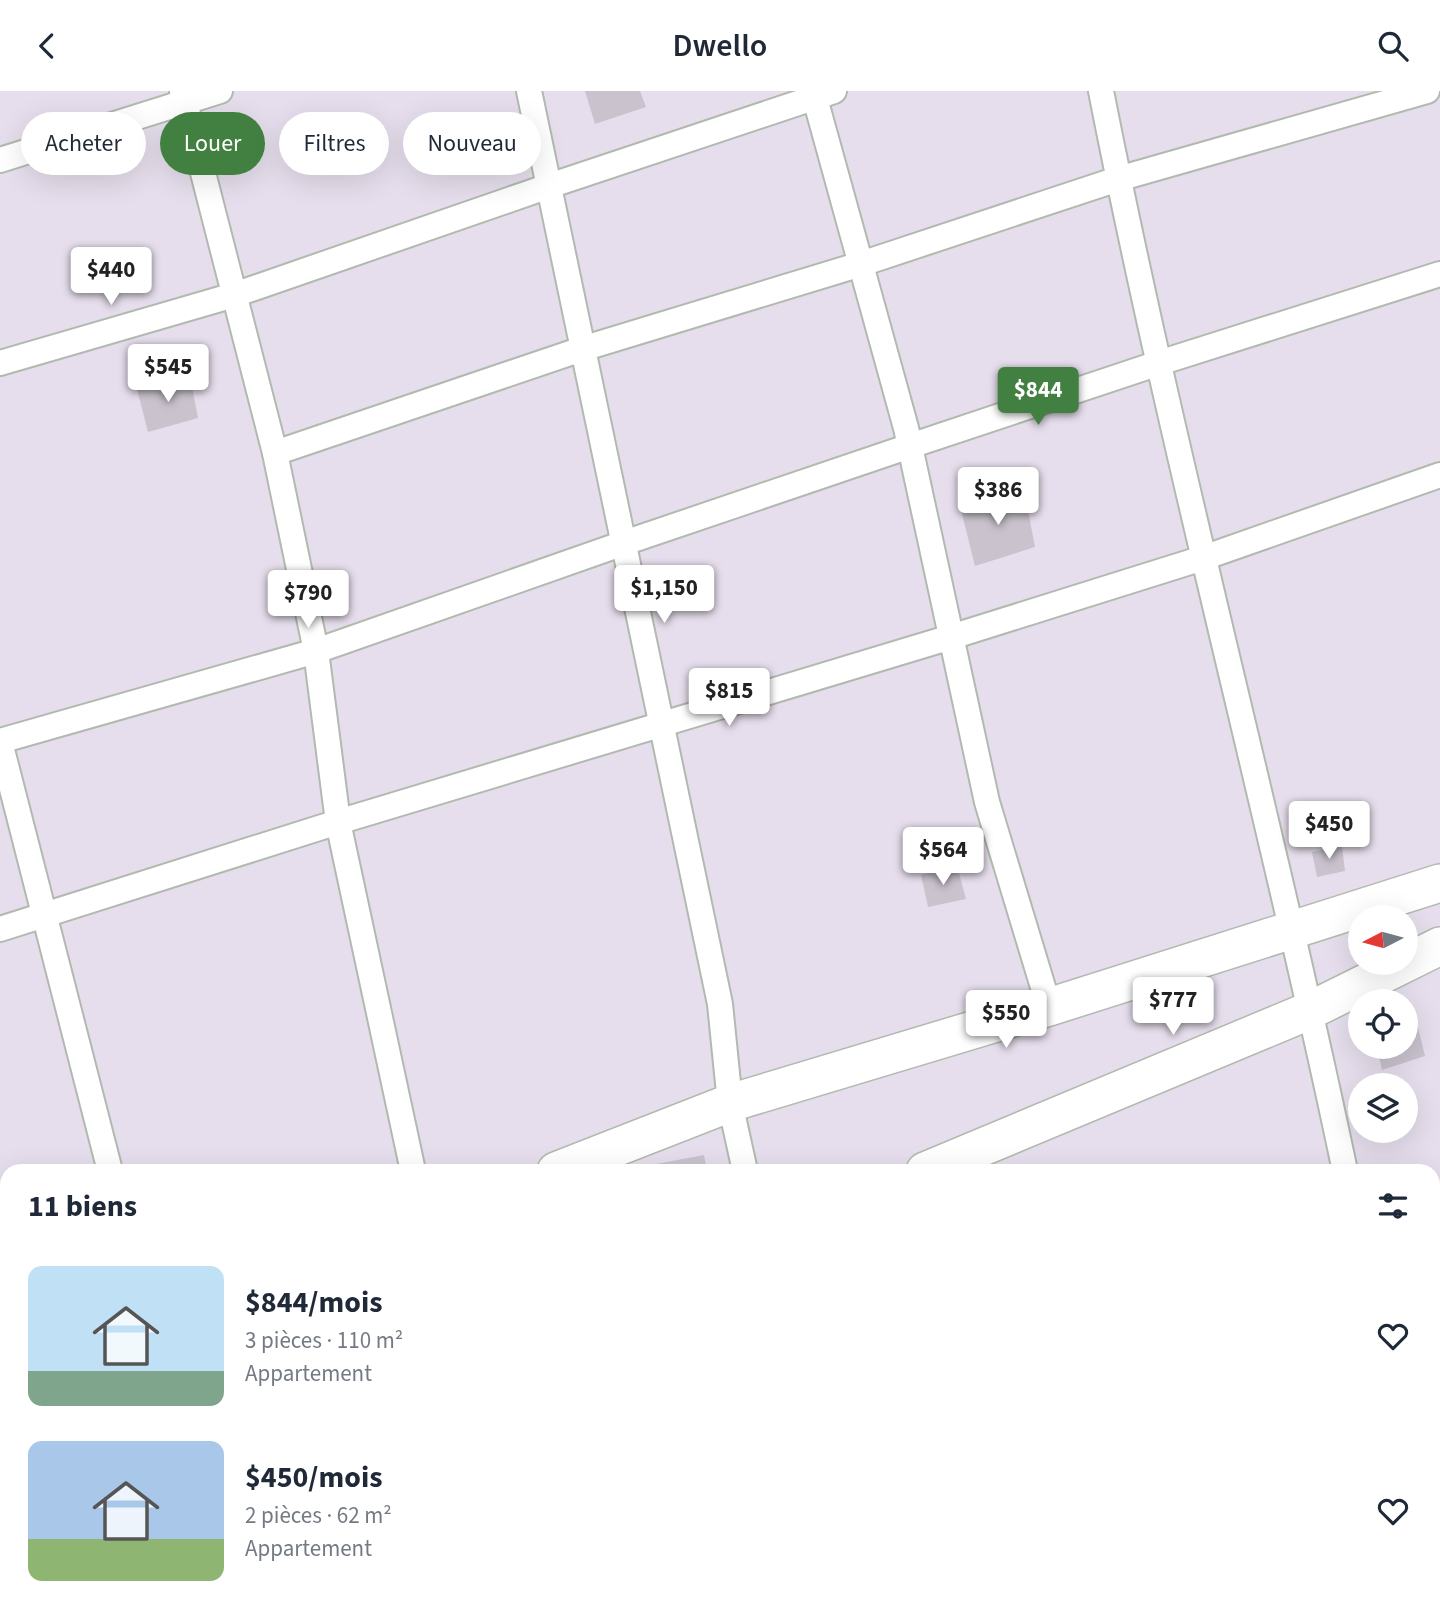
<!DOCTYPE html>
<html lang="fr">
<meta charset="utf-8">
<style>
:root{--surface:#fff;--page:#f6f6f7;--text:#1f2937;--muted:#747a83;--accent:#418040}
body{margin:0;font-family:"Source Sans 3",sans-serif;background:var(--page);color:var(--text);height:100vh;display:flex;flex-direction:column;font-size:26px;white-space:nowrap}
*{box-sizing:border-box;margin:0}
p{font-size:23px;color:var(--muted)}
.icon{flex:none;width:38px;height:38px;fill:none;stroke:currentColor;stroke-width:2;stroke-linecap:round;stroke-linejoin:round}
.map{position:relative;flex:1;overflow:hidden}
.side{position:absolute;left:0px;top:1073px;width:1440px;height:450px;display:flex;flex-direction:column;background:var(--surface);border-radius:21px 21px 0 0;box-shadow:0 7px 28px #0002}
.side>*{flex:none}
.top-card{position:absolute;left:21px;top:21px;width:700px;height:63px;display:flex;gap:14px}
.needle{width:46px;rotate:264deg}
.tools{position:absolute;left:1348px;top:814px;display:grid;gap:14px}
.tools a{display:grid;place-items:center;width:70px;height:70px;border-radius:50%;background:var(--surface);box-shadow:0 7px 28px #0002;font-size:35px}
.price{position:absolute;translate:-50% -60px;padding:0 16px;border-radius:7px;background:#fff;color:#222;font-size:23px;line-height:46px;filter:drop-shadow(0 2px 4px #0008)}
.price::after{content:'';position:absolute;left:50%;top:42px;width:21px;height:16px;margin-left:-10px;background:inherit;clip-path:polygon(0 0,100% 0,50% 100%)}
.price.current{background:var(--accent);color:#fff}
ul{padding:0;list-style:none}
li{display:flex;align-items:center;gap:21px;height:175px;padding:0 28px}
li span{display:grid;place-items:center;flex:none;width:196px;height:140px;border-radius:14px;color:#555}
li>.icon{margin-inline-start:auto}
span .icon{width:84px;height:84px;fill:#fffc;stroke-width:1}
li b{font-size:30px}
h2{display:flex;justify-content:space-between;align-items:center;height:84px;padding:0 28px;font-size:30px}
.tag{padding:0 24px;border-radius:32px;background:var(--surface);box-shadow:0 7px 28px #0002;font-size:24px;line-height:63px}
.tag.current{background:var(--accent);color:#fff}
header{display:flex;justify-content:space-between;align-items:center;height:91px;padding:0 28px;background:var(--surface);font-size:32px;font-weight:600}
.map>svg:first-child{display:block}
.building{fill:#cac3ce}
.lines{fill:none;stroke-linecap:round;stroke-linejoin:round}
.street-casing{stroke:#b1baaf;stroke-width:28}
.secondary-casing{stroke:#b1baaf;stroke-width:40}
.street{stroke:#fff;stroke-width:24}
.secondary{stroke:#fff;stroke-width:37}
</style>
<header><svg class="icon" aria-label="back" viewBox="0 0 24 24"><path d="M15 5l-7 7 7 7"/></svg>Dwello<svg class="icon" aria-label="search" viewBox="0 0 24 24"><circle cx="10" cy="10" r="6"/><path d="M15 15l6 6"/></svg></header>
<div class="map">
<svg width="1440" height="1522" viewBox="0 0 1440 1522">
<rect width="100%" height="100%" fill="#e6deec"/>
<g class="building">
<polygon points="585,0 640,0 646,16 595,33"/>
<polygon points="190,285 198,327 148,341 137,298"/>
<polygon points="1024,398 1035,456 975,475 960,415"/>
<polygon points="1342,755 1345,780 1317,786 1312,761"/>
<polygon points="957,775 966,808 928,816 921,784"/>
<polygon points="1416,928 1425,965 1382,979 1377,956 1405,956 1405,931"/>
<polygon points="704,1064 707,1080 658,1080 656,1073"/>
</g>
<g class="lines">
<defs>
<g id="street">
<polyline points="182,0 275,362 316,560 338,731 413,1080"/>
<polyline points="529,0 720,913 730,1012 745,1080"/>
<polyline points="813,0 906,337 987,711 1049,916"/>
<path d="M 1101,0 C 1172,362 1269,719 1345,1080"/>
<polyline points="0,69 220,0"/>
<polyline points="0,272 234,204 549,95 834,0"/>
<polyline points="275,362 585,257 861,173 1118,88 1427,0"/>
<polyline points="0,650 316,560 624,452 910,355 1159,272 1440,183"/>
<polyline points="0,651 110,1080"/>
<polyline points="0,838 338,731 951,546 1203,467 1440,384"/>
<polyline points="1433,1455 1440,1453"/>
<polyline points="1433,1491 1440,1514"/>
<polyline points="170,1516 171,1522"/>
<polyline points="472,1516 472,1522"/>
<polyline points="789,1516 789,1522"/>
<polyline points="1209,1522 1230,1516"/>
</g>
<g id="secondary">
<polyline points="556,1080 730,1012 1049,916 1440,792"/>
<polyline points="925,1080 1311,919 1440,855"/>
<polyline points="0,1232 7,1231"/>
<polyline points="0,1285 7,1286"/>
</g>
</defs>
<use href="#street" class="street-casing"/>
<use href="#secondary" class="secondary-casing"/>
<use href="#street" class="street"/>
<use href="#secondary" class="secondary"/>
</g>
</svg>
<div class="tools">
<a><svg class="needle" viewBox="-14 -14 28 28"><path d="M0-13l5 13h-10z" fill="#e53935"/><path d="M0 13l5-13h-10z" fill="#747a83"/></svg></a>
<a><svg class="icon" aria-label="locate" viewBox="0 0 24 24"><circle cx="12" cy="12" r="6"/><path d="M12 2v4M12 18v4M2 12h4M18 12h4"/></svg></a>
<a><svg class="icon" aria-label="layers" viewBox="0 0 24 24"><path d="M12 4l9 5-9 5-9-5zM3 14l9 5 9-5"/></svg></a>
</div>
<b class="price" style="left:111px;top:216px">$440</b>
<b class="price" style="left:168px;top:313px">$545</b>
<b class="price current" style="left:1038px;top:336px">$844</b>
<b class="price" style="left:998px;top:436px">$386</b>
<b class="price" style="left:664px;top:534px">$1,150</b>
<b class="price" style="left:308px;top:539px">$790</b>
<b class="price" style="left:729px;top:637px">$815</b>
<b class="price" style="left:1329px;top:770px">$450</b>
<b class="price" style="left:943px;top:796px">$564</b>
<b class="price" style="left:1173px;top:946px">$777</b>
<b class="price" style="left:1006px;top:959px">$550</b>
<div class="top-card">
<a class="tag">Acheter</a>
<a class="tag current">Louer</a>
<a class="tag">Filtres</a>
<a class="tag">Nouveau</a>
</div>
<section class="side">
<h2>11 biens<svg class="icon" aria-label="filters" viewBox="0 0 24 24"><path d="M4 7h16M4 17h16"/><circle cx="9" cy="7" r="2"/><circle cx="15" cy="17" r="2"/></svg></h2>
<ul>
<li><span style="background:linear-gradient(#bfe0f5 75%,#7fa58c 0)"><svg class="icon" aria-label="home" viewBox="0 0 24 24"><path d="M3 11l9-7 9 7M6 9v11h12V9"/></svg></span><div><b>$844/mois</b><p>3 pièces · 110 m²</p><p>Appartement</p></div><svg class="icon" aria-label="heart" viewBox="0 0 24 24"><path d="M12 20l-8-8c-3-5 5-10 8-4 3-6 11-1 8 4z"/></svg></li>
<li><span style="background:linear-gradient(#a9c7e8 70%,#8fb573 0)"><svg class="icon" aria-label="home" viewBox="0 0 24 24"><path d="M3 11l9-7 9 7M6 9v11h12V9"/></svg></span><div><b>$450/mois</b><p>2 pièces · 62 m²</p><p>Appartement</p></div><svg class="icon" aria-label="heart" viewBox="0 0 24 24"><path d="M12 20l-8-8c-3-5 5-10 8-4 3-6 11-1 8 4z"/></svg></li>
</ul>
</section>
</div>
